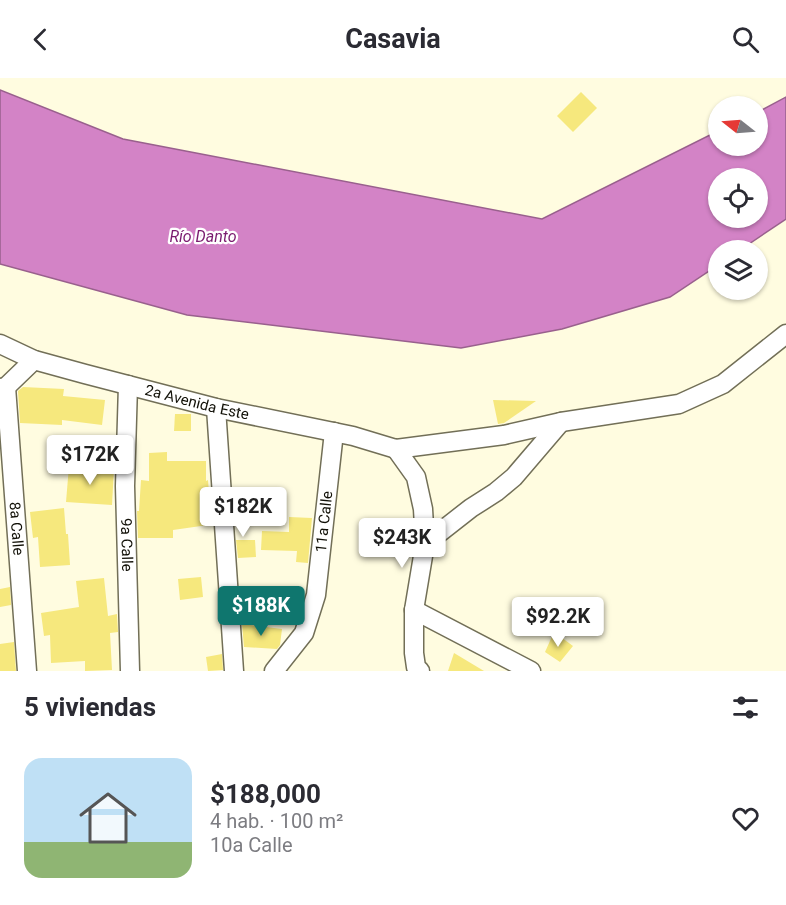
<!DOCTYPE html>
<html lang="es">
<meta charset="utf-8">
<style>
:root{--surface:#fff;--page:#f7f7f7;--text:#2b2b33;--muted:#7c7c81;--line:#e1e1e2;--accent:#0f766e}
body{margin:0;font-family:Roboto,sans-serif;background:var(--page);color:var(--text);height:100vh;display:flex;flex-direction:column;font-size:22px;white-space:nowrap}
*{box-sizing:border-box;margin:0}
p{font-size:20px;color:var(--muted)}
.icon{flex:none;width:33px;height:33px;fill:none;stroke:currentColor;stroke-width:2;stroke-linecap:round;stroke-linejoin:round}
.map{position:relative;height:593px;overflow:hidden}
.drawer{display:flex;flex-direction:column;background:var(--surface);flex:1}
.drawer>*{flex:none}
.needle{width:39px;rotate:287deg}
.fabs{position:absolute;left:708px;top:18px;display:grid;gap:12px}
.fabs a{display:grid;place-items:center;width:60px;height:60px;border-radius:50%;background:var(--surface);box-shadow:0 2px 4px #0004;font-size:30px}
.price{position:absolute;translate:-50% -51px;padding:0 14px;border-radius:6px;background:#fff;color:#222;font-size:20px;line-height:39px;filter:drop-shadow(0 2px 3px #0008)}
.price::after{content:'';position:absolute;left:50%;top:36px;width:18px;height:14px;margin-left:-9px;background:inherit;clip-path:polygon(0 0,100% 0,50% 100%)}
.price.current{background:var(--accent);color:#fff}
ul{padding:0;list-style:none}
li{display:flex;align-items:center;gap:18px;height:150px;padding:0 24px}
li+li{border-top:2px solid var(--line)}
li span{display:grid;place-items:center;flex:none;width:168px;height:120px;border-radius:18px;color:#555}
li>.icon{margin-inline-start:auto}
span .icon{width:72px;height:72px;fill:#fffc;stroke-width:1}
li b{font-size:26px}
h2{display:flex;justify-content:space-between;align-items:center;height:72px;padding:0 24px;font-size:26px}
header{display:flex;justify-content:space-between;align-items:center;height:78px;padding:0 24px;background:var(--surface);font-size:27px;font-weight:700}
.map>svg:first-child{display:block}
.water{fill:#d383c6;stroke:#99608d;stroke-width:1.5;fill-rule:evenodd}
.building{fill:#f6e87d}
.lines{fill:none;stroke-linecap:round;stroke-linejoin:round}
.minor-casing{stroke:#726f57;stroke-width:21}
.minor{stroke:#fff;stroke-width:18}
.labels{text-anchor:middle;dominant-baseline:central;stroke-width:4.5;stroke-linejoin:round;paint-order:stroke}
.street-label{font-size:15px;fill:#111007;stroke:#fff}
.water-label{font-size:16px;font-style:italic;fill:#7a1b6f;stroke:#fff}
</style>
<header><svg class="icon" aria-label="back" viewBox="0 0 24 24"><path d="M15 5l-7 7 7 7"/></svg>Casavia<svg class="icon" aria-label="search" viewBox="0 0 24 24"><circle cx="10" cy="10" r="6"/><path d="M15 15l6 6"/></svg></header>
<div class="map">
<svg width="786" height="593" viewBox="0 0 786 593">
<rect width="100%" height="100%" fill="#fffce0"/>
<path class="water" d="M 0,12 L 123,61 L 542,141 L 718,53 L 718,68 L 758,68 L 758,34 L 786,19 L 786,141 L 740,172 L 718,172 L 718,187 L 670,219 L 562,251 L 461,270 L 187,237 L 0,186 ZM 718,100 L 758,100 L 758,140 L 718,140 Z"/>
<g class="building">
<polygon points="581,14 597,30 573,54 557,38"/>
<polygon points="23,309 64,311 63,318 105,322 102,347 62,342 62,347 20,345 18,313"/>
<polygon points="493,322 536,323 504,345 498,346"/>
<polygon points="175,336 191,336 191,353 174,353"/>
<polygon points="167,374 167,383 206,383 206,403 208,402 210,427 205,427 208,447 173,452 173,460 138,460 137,433 139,433 141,402 149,403 149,375"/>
<polygon points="69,388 114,391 112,427 66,424"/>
<polygon points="64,430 66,456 68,456 70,487 40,489 38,459 33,460 30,434"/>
<polygon points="289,439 312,440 308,485 296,484 297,473 261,472 262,453 289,454"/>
<polygon points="236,462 255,462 256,479 238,480"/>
<polygon points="201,499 203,519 180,522 178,501"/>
<polygon points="104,500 108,538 117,536 118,554 110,555 112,592 85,593 85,583 51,585 50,557 44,558 41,535 79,529 76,503"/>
<polygon points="10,509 11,527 0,529 0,511"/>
<polygon points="242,546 282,551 280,567 277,571 244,569"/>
<polygon points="554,554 573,568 560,584 545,574"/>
<polygon points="14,564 16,593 0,593 0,566"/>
<polygon points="454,575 484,593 448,593"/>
<polygon points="222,576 223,592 208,593 206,579"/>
</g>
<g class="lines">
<defs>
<g id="minor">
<path id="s1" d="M 0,266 L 34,282 L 85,296 L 216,330 L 353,358 L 396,371 L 504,357 L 561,344 L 679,326 L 723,306 L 786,256"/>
<path id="s2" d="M 128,307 L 125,408 L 130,593"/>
<path id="s3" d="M 6,309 L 27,593"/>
<polyline points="0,310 6,309 34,282"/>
<polyline points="216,330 234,593"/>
<polyline points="396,371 416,399 423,431 425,466 414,532 414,575 416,589 420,593"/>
<polyline points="425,466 471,430 496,414 514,399 561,344"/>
<polyline points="414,532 531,593"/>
<path id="s4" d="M 274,593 L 304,555 L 316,517 L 334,354"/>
</g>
</defs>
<use href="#minor" class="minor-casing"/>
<use href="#minor" class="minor"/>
</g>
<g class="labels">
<g class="street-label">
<text stroke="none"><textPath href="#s1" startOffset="206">2a Avenida Este</textPath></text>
<text stroke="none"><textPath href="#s4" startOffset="162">11a Calle</textPath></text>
<text stroke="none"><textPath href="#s3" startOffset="142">8a Calle</textPath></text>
<text stroke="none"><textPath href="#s2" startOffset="160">9a Calle</textPath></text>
</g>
<g class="water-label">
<text x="203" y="158">Río Danto</text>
</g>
</g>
</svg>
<div class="fabs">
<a><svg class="needle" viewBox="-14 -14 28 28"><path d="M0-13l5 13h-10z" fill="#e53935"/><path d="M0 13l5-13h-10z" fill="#7c7c81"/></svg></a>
<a><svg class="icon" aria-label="locate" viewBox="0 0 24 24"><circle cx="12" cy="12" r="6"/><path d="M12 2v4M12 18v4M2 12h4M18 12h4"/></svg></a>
<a><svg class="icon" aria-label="layers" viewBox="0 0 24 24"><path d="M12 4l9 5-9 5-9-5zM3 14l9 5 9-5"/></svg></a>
</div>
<b class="price" style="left:90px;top:408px">$172K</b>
<b class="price" style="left:243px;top:460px">$182K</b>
<b class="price" style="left:402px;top:491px">$243K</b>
<b class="price current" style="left:261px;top:559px">$188K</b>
<b class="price" style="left:558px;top:570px">$92.2K</b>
</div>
<section class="drawer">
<h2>5 viviendas<svg class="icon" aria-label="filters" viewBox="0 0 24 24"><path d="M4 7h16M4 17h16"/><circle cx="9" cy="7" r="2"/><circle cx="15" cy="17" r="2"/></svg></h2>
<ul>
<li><span style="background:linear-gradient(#bfe0f5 70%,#8fb573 0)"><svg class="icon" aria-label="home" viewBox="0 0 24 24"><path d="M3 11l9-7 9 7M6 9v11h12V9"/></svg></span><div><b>$188,000</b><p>4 hab. · 100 m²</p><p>10a Calle</p></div><svg class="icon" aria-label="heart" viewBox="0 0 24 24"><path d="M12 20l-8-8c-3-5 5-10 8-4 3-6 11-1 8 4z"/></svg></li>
</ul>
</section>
